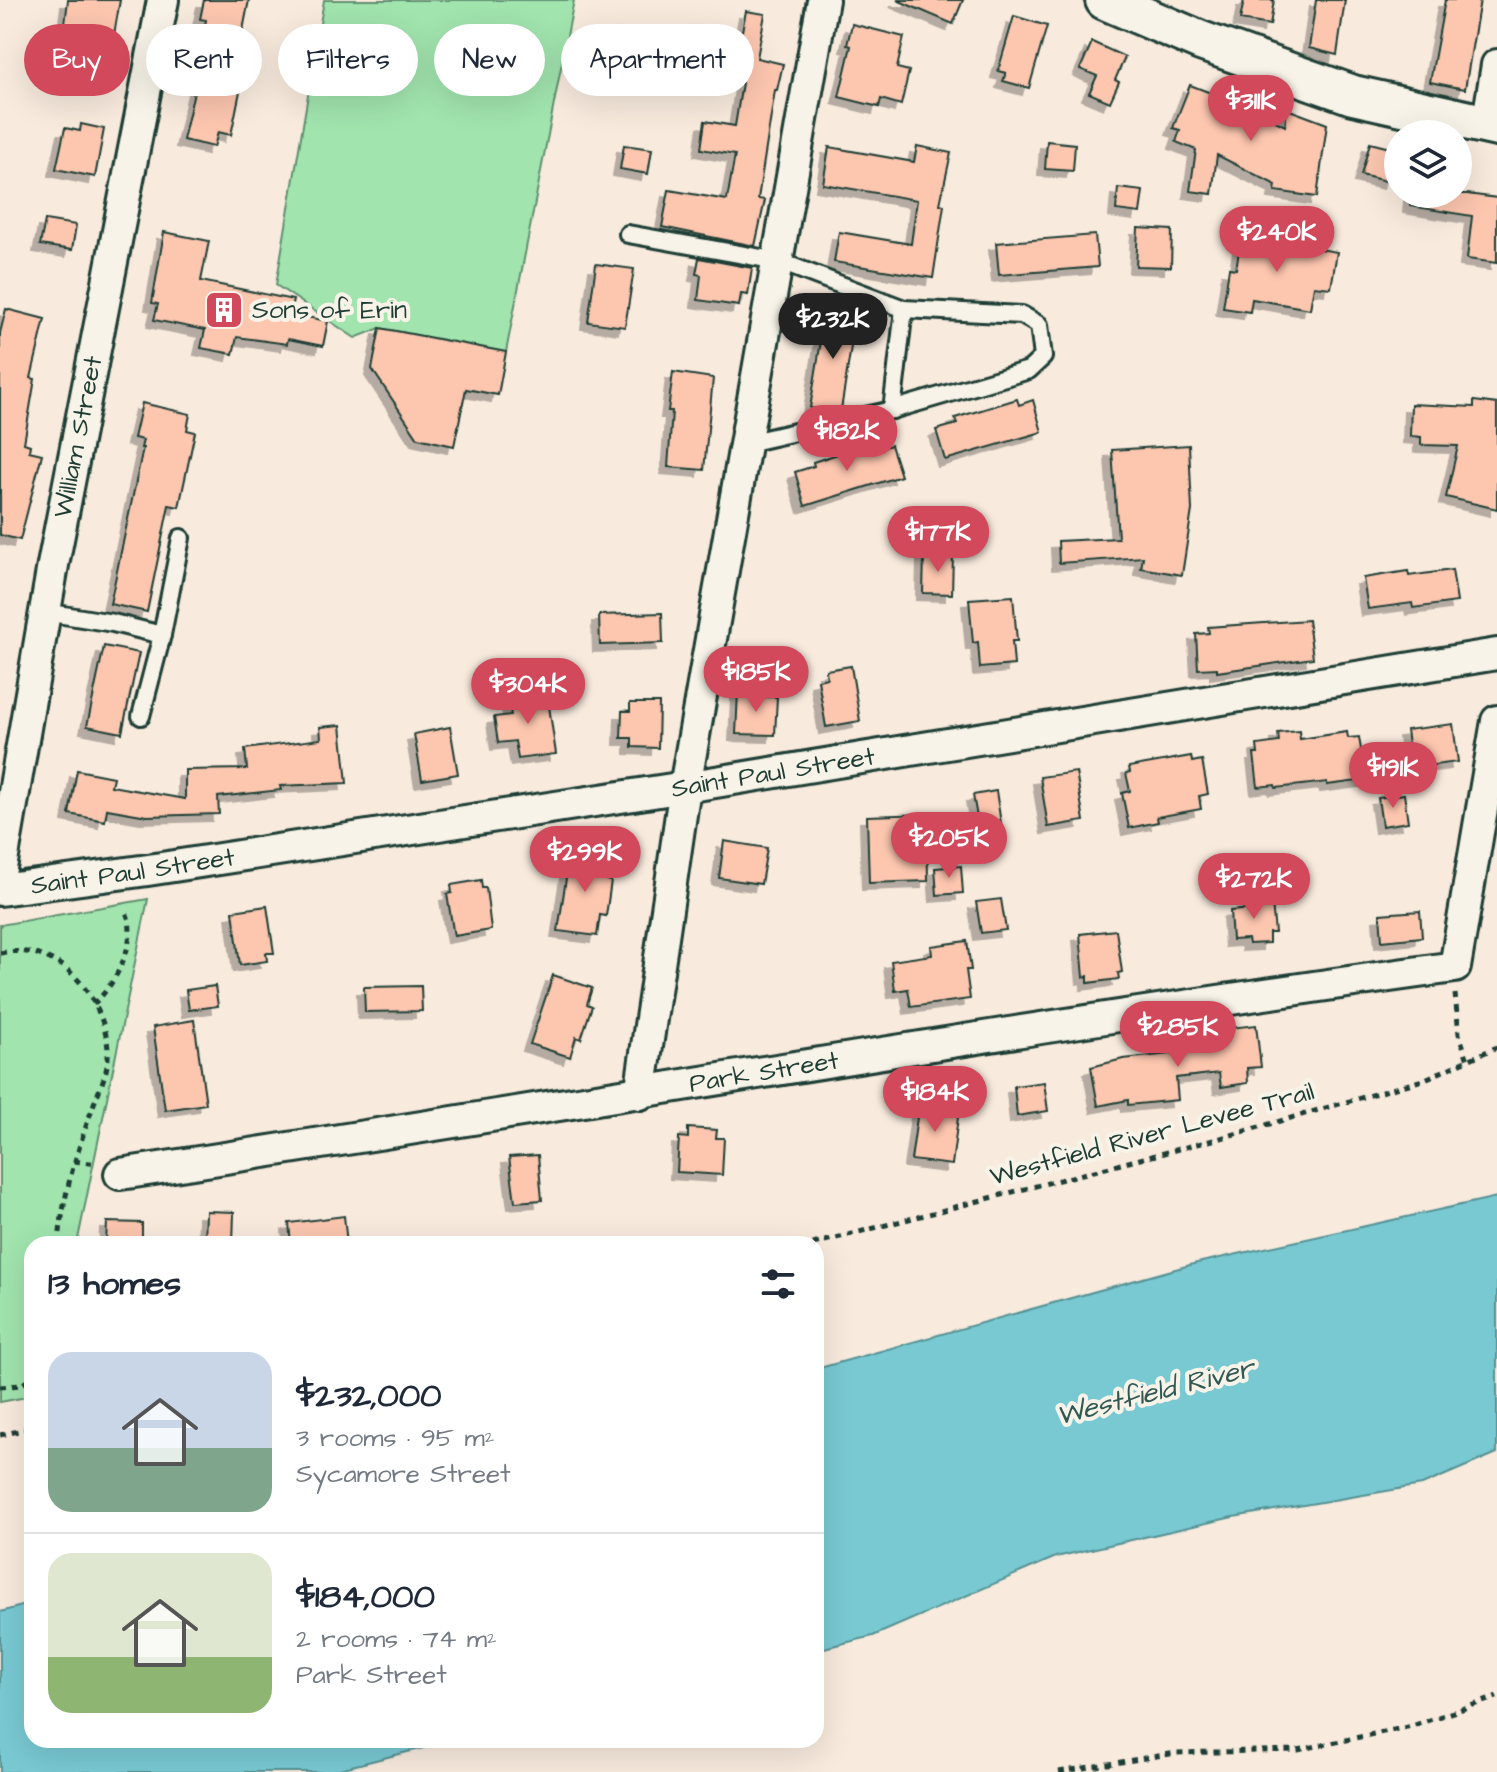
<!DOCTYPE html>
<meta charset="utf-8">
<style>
:root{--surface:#fff;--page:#f6f6f7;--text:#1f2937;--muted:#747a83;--line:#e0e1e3;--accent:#d1495b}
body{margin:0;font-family:"Architects Daughter",sans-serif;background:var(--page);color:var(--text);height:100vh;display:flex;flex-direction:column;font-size:30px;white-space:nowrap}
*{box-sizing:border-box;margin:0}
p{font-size:26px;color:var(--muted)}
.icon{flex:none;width:44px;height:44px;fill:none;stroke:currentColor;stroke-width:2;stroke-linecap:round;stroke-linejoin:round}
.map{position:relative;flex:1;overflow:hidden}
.panel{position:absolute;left:24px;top:1236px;width:800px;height:512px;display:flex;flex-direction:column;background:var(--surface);border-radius:24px;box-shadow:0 8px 32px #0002}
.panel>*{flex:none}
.banner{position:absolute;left:24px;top:24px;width:800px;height:72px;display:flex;gap:16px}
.controls{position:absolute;left:1384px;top:120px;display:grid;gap:16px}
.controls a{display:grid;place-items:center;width:88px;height:88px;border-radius:50%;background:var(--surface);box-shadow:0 8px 32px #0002;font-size:40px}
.price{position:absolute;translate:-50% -68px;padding:0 18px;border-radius:28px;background:var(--accent);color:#fff;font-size:26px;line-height:52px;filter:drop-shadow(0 2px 4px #0008)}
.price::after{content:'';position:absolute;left:50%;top:48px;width:24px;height:18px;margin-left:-12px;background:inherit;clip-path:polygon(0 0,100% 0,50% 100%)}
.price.selected{background:#222;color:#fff}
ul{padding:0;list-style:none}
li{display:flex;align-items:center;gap:24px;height:200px;padding:0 24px}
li+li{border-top:2px solid var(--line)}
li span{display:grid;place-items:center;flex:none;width:224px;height:160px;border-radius:24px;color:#555}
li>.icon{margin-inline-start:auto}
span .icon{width:96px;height:96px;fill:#fffc;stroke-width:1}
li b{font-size:34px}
h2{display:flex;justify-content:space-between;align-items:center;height:96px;padding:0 24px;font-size:34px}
.pill{padding:0 28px;border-radius:36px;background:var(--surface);box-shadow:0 8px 32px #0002;font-size:28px;line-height:72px}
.pill.selected{background:var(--accent);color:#fff}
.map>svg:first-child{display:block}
.green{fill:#a1e4ae;stroke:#609071;stroke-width:2}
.water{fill:#79c9d3;stroke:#559193;stroke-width:2}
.building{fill:#fcc6af;stroke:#1f3d34;stroke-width:2;filter:url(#shadow)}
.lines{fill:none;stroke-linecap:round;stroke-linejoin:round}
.service-casing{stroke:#1f3d34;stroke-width:22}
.minor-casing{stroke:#1f3d34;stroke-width:36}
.tertiary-casing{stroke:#1f3d34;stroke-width:44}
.path{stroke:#1f3d34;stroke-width:5;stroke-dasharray:6 6;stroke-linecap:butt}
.service{stroke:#f7f3e8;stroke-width:16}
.minor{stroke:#f7f3e8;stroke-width:30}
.tertiary{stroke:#f7f3e8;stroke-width:38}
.labels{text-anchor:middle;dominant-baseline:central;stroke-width:8;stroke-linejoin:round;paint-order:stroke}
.poi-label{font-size:26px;fill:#1f3d34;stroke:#f7f3e8;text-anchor:start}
.street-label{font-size:26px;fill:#1f3d34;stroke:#f7f3e8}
.water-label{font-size:28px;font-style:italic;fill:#315954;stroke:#f7f3e8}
</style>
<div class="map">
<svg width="1497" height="1772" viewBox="0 0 1497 1772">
<defs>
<filter id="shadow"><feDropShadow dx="-7" dy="7" stdDeviation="0" flood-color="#0004"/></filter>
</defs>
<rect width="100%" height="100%" fill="#f8eadd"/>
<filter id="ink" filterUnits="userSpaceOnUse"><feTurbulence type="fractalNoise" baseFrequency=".0125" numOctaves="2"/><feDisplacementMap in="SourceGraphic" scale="16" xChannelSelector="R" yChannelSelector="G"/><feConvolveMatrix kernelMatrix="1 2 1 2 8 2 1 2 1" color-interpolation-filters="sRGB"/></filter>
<g filter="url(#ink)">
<g class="green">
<polygon points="324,0 574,0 506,352 380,328 355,338 276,285"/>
<polygon points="148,899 77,1244 32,1244 32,1396 0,1402 0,925"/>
</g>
<g class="water">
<polygon points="1497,1197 1497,1453 1422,1485 1233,1517 1056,1557 873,1636 816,1650 816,1369 1197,1263"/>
<polygon points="32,1603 32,1740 455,1740 328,1772 0,1772 0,1612"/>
</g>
<g class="building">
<polygon points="68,0 120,0 109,64 61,56"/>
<polygon points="204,0 249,0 236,65 245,67 231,135 218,132 214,147 183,140 197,79 194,79 206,20 200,19"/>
<polygon points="897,0 963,0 953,24"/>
<polygon points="1244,0 1274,0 1270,25 1240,20"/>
<polygon points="1316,0 1345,0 1337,55 1309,48"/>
<polygon points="1445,0 1480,0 1465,89 1430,82"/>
<polygon points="746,11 765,14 757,58 783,64 777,90 775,90 758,199 765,200 755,246 662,227 669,190 727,200 735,155 701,149 705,121 735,126 742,83 726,80 731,55 737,56"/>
<polygon points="1014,16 1047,26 1029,88 1003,81 1006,73 998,71"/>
<polygon points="852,24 904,37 897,68 909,71 901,105 881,99 879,107 839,97 851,46 847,45"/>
<polygon points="1092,42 1125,57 1115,80 1119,82 1110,102 1089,93 1097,76 1080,69"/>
<polygon points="1190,85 1250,108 1285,126 1287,109 1327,124 1317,197 1275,191 1276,185 1217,155 1212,194 1190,191 1196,150 1176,142 1180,130 1173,128"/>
<polygon points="81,124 104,129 95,177 56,169 65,128 80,131"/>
<polygon points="1047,141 1075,144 1073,171 1045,169"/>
<polygon points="1370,143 1398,150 1390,182 1361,175"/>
<polygon points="624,145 652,149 648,174 620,169"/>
<polygon points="917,146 951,153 940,204 944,205 933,278 834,262 839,232 911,244 917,200 823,184 829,147 914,162"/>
<polygon points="1118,188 1143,191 1140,213 1116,210"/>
<polygon points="1411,194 1467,194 1497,198 1497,263 1467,259 1472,216 1410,206"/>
<polygon points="45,220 76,225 72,250 40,245"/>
<polygon points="1138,228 1172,230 1171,267 1136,266"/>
<polygon points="164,232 209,241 201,281 293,300 290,314 328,321 323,346 288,339 287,344 237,337 233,354 201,348 205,330 154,320 158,304 152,303"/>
<polygon points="1242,233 1262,234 1262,239 1337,252 1331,288 1314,286 1310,309 1252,299 1250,312 1223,308 1229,268 1236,269"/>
<polygon points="1095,235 1098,267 999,275 996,243"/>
<polygon points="699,258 752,268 748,295 741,294 739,306 698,300 701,275 696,274"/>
<polygon points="596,264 634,269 625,327 588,322"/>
<polygon points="6,309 45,319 31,378 35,379 24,443 30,445 29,451 42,454 20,540 0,535 0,333"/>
<polygon points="826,310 856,315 841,410 835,412 810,408"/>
<polygon points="380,328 506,352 498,395 466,389 454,446 418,438 372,369"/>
<polygon points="673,372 713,378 704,470 668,467 672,411 668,411"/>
<polygon points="1017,399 1019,405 1033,400 1042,432 945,460 936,430 957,424 955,418"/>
<polygon points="1474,401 1497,404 1497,509 1446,497 1458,446 1421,445 1421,437 1410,436 1411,404 1474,407"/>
<polygon points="142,403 190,414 187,430 195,432 179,507 169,505 147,612 110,604 143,448 141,448 143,440 134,438"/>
<polygon points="875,442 877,449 891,445 901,476 805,506 795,472 814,466 813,462"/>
<polygon points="1189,445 1192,510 1182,575 1141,568 1143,557 1059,563 1058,541 1118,538 1112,450"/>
<polygon points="924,554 953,554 952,594 923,593"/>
<polygon points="1452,570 1457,602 1413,608 1412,603 1368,609 1363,578 1408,571 1409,576"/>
<polygon points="1013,596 1017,641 1012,641 1014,665 980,668 978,642 973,643 969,599"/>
<polygon points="662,613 663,643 600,645 599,615"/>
<polygon points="1308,620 1313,658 1217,672 1217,668 1198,669 1196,634 1209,633 1208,627"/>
<polygon points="104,646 139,653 122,733 87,726"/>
<polygon points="851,666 860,721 826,727 818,680 827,678 826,670"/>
<polygon points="547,692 556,754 518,759 515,741 498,743 494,717 511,715 508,698"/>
<polygon points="738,692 766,692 766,697 777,697 775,735 736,734"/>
<polygon points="630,703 659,703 658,748 632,747 632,738 621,738 622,711 630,711"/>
<polygon points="1453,724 1458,762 1411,768 1406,730"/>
<polygon points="341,725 347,783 280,786 281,790 218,797 219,814 147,816 107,809 105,821 69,814 77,770 113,777 111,786 185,799 185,770 247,769 245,749 321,739 320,727"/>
<polygon points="450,727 458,774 422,780 414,734"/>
<polygon points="1299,731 1300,739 1347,732 1348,738 1359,737 1366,780 1327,785 1327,782 1276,788 1275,785 1258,787 1254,754 1258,754 1257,745 1279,742 1278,733"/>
<polygon points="1191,756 1192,762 1202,760 1208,794 1199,796 1201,809 1157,817 1158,822 1129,828 1122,793 1130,791 1126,773 1130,772 1129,767"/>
<polygon points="1076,772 1084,821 1048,827 1040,777"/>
<polygon points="996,791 1004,843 974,848 970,825 978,823 973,795"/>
<polygon points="1404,794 1408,822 1382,826 1378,798"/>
<polygon points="927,814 928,881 869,883 867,816"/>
<polygon points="724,841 767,848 761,884 719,878"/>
<polygon points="570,852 610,859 607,880 611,881 606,916 600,915 597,936 558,931"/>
<polygon points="961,866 963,893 937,895 935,868"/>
<polygon points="481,880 482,888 486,888 491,930 454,936 447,894 452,893 451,885"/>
<polygon points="1271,893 1275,933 1269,933 1269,943 1249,944 1248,939 1232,940 1230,911 1251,909 1249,895"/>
<polygon points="1001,899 1006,930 981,933 976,902"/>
<polygon points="267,906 274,953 266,953 267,961 240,965 233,911"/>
<polygon points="1420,911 1422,937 1382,941 1380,914"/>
<polygon points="1116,930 1122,972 1118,973 1119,979 1088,983 1088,976 1084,977 1080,934"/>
<polygon points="967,941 971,970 966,970 970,999 911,1007 908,989 895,991 891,961 932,955 931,946"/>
<polygon points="553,975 592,988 587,1004 592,1006 581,1039 576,1037 570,1057 530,1044"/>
<polygon points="215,986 218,1006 189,1010 186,990"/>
<polygon points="421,986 422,1011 365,1012 364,987"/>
<polygon points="194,1020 206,1104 165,1110 153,1027"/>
<polygon points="1256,1025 1261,1067 1247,1068 1248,1083 1221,1087 1219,1073 1176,1078 1178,1100 1128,1105 1128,1100 1098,1106 1091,1067 1123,1059 1197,1051 1196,1039 1222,1035 1221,1029"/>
<polygon points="1044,1082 1048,1111 1017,1116 1014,1086"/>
<polygon points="919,1103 959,1109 952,1165 911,1160"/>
<polygon points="688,1128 717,1130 716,1138 724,1138 722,1175 677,1172 679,1137 688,1138"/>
<polygon points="538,1155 542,1200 515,1202 509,1157"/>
<polygon points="206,1211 234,1212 233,1244 205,1244"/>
<polygon points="344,1216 347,1244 291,1244 289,1223"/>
<polygon points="107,1222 142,1223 142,1244 106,1244"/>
</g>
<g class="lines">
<defs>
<g id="service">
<polyline points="628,234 778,261 904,309 1022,315 1039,325 1043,357 1029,370 892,410 747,443"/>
<polyline points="892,410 904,309"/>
<polyline points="45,612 113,623 162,635 141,716"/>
<polyline points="162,635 181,538"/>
</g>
<g id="minor">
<polyline points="1487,126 1497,65"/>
<path id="s1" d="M 0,874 L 53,565 L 163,0"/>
<path id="s2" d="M 0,890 L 148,870 L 685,787 L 1497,654"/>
<polyline points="640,1094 685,787 823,0"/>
<path id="s3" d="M 120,1174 C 565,1107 1009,1028 1455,967 L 1497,721"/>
</g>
<polyline id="tertiary" points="1105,0 1201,41 1353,95 1497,127"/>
</defs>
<use href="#service" class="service-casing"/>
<use href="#minor" class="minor-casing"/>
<use href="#tertiary" class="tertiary-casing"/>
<g class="path">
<path d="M 0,953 C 25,948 49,955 69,971 C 91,990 108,1024 108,1053 C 109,1073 97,1093 91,1112 C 76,1155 62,1198 59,1244"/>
<polyline points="1455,994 1459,1034 1468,1060"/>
<path d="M 93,1004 C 115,987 142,935 124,909"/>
<polyline points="74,1161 97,1164"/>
<polyline points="813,1244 1221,1138 1423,1080 1497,1047"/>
<polyline points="0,1387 21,1385 32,1378"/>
<polyline points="0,1435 32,1428"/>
<polyline points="1059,1772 1176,1753 1298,1750 1412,1726 1497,1697"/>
</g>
<use href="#service" class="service"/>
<use href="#minor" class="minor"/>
<use href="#tertiary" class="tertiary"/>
</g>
</g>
<defs>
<symbol id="building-square" viewBox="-11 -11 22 22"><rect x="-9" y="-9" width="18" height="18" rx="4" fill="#d1495b" stroke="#f7f3e8"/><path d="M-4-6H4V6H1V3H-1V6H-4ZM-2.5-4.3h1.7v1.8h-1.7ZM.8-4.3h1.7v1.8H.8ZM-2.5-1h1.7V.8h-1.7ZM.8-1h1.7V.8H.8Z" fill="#fff"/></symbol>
</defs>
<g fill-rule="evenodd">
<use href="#building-square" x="202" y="288" width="44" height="44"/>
</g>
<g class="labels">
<g class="poi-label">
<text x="252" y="310">Sons of Erin</text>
</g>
<g class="street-label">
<text stroke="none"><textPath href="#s1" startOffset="444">William Street</textPath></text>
<text stroke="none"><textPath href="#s2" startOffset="782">Saint Paul Street</textPath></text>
<text stroke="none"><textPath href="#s2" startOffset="134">Saint Paul Street</textPath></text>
<text stroke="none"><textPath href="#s3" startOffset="652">Park Street</textPath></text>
<text transform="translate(1152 1134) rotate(-15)">Westfield River Levee Trail</text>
</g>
<g class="water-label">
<text transform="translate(1155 1392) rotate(-14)">Westfield River</text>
</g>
</g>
</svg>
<div class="controls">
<a><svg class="icon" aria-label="layers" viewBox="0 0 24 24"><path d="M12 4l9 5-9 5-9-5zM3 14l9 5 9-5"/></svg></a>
</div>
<b class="price" style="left:1251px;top:143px">$311K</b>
<b class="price" style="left:1277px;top:274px">$240K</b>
<b class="price selected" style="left:833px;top:361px">$232K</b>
<b class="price" style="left:847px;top:473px">$182K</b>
<b class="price" style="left:938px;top:574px">$177K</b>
<b class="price" style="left:756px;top:714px">$185K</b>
<b class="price" style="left:528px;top:726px">$304K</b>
<b class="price" style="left:1393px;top:810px">$191K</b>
<b class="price" style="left:949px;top:880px">$205K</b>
<b class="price" style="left:585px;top:894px">$299K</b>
<b class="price" style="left:1254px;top:921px">$272K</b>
<b class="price" style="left:1178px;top:1069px">$285K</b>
<b class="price" style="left:935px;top:1134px">$184K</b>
<div class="banner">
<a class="pill selected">Buy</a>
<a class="pill">Rent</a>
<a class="pill">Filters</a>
<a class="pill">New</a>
<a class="pill">Apartment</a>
</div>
<section class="panel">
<h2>13 homes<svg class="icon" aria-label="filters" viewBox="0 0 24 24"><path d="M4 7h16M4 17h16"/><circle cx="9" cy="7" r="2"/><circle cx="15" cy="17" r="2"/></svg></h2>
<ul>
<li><span style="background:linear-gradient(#c9d6e8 60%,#7fa58c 0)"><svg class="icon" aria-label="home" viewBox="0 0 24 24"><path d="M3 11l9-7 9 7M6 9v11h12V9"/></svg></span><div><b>$232,000</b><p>3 rooms · 95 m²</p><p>Sycamore Street</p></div></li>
<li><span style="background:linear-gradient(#dfe7d0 65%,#8fb573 0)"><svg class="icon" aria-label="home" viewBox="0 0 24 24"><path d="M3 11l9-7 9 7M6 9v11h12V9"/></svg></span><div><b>$184,000</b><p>2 rooms · 74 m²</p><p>Park Street</p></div></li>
</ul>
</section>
</div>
